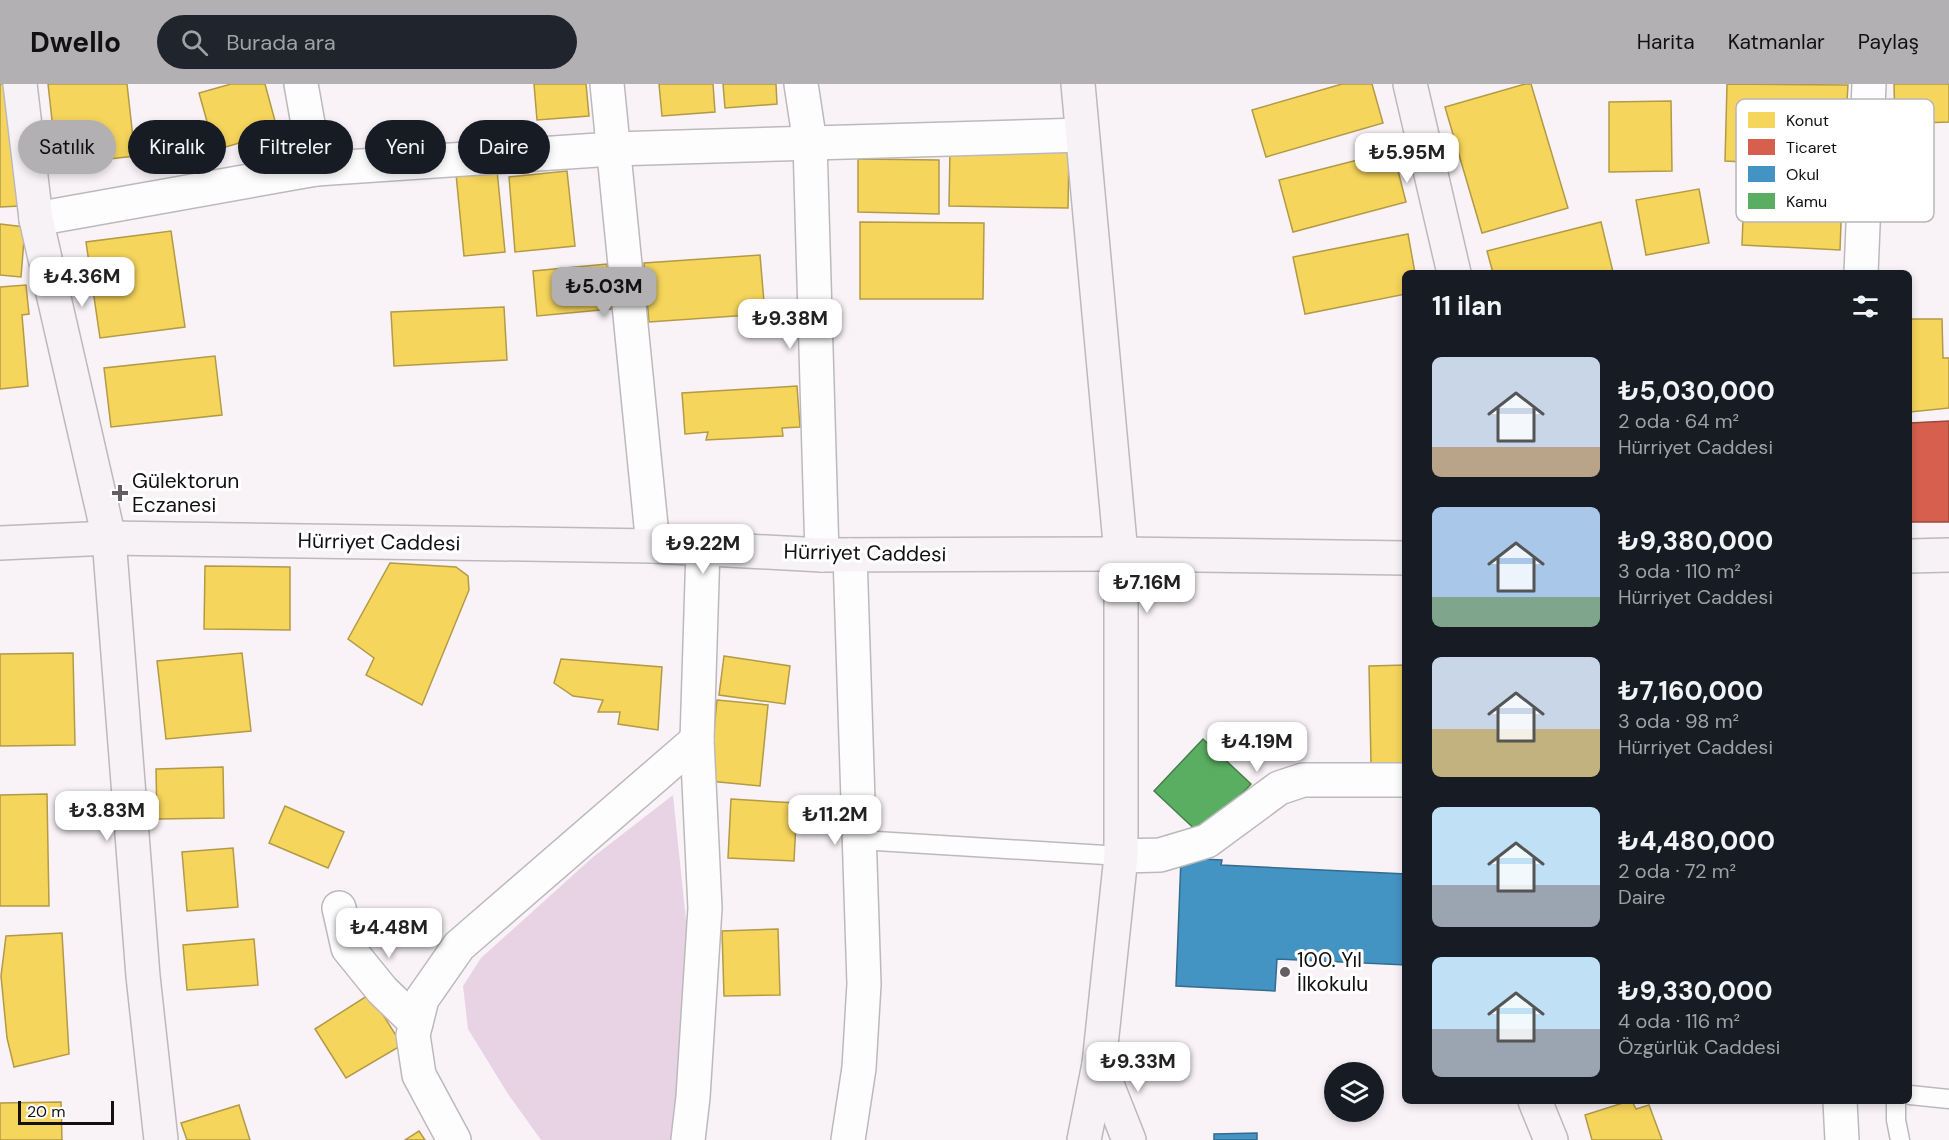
<!DOCTYPE html>
<html lang="tr">
<meta charset="utf-8">
<style>
:root{--surface:#171b24;--page:#20242c;--text:#f1f3f6;--muted:#9ea1a6;--accent:#b2b0b3}
body{margin:0;font-family:"DM Sans",sans-serif;background:var(--page);color:var(--text);height:100vh;display:flex;flex-direction:column;font-size:22px;white-space:nowrap}
*{box-sizing:border-box;margin:0}
p{font-size:20px;color:var(--muted)}
.icon{flex:none;width:33px;height:33px;fill:none;stroke:currentColor;stroke-width:2;stroke-linecap:round;stroke-linejoin:round}
.map{position:relative;flex:1;overflow:hidden}
.sheet{position:absolute;left:1402px;top:186px;width:510px;height:834px;display:flex;flex-direction:column;background:var(--surface);border-radius:9px;box-shadow:0 3px 9px #0003}
.sheet>*{flex:none}
.guide{position:absolute;left:18px;top:36px;width:570px;height:54px;display:flex;gap:12px}
.buttons{position:absolute;left:1324px;top:978px;display:grid;gap:12px}
.buttons a{display:grid;place-items:center;width:60px;height:60px;border-radius:50%;background:var(--surface);box-shadow:0 3px 9px #0003;font-size:30px}
.scale{position:absolute;left:18px;bottom:15px;width:96px;box-sizing:border-box;padding-left:6px;border:3px solid #131012;border-top:0;font-size:16px;line-height:21px;white-space:nowrap;color:#131012;-webkit-text-stroke:4px #fff;paint-order:stroke}
.price{position:absolute;translate:-50% -51px;padding:0 14px;border-radius:12px;background:#fff;color:#222;font-size:20px;line-height:39px;filter:drop-shadow(0 2px 3px #0008)}
.price::after{content:'';position:absolute;left:50%;top:36px;width:18px;height:14px;margin-left:-9px;background:inherit;clip-path:polygon(0 0,100% 0,50% 100%)}
.price.active{background:var(--accent);color:#111}
ul{padding:0;list-style:none}
li{display:flex;align-items:center;gap:18px;height:150px;padding:0 30px}
li span{display:grid;place-items:center;flex:none;width:168px;height:120px;border-radius:9px;color:#555}
li>.icon{margin-inline-start:auto}
span .icon{width:72px;height:72px;fill:#fffc;stroke-width:1}
li b{font-size:26px}
h2{display:flex;justify-content:space-between;align-items:center;height:72px;padding:0 30px;font-size:26px}
.pill{padding:0 21px;border-radius:27px;background:var(--surface);box-shadow:0 3px 9px #0003;font-size:21px;line-height:54px}
.pill.active{background:var(--accent);color:#111}
header{display:flex;align-items:center;gap:36px;box-sizing:border-box;height:84px;padding:0 30px;background:var(--accent);color:#111}
header strong{font-size:28px}
nav{display:flex;gap:33px;margin-inline-start:auto;font-size:21px}
.search{width:420px;height:54px;background:var(--page);display:flex;align-items:center;gap:15px;box-sizing:border-box;padding:0 21px;border-radius:33px;color:var(--muted);font-size:22px}
.map>svg:first-child{display:block}
.green{fill:#e8d3e5}
.homes{fill:#f6d55c;stroke:#b29a46;stroke-width:1.5}
.shops{fill:#d6604d;stroke:#9c483b;stroke-width:1.5}
.schools{fill:#4393c3;stroke:#356c8e;stroke-width:1.5}
.public{fill:#5aae61;stroke:#457f49;stroke-width:1.5}
.lines{fill:none;stroke-linecap:round;stroke-linejoin:round}
.lane-casing{stroke:#bcb9bc;stroke-width:21}
.street-casing{stroke:#bcb9bc;stroke-width:36}
.secondary-casing{stroke:#bcb9bc;stroke-width:36}
.lane{stroke:#fefdfe;stroke-width:18}
.street{stroke:#fefdfe;stroke-width:33}
.secondary{stroke:#f6f2f6;stroke-width:33}
.poi-dot{fill:#645f62;stroke:#fff;stroke-width:2}
.labels{text-anchor:middle;dominant-baseline:central;stroke-width:6;stroke-linejoin:round;paint-order:stroke}
.poi-label{font-size:21px;fill:#131012;stroke:#fff;text-anchor:start}
.street-label{font-size:21px;fill:#131012;stroke:#fff}
.key{fill:#fff;stroke:#b8b7b8;stroke-width:1.5}
.key-label{font-size:16px;fill:#131012}
</style>
<header>
<strong>Dwello</strong>
<div class="search"><svg class="icon" aria-label="search" viewBox="0 0 24 24"><circle cx="10" cy="10" r="6"/><path d="M15 15l6 6"/></svg>Burada ara</div>
<nav><a>Harita</a><a>Katmanlar</a><a>Paylaş</a></nav>
</header>
<div class="map">
<svg width="1949" height="1056" viewBox="0 0 1949 1056">
<rect width="100%" height="100%" fill="#f9f3f8"/>
<polygon class="green" points="673,711 691,885 678,1020 671,1056 541,1056 508,1010 468,945 463,902 481,874 593,773"/>
<g class="homes">
<polygon points="0,0 16,0 20,122 0,123"/>
<polygon points="48,0 127,0 135,72 57,81"/>
<polygon points="231,0 265,0 278,48 215,66 199,9"/>
<polygon points="534,0 586,0 589,32 537,36"/>
<polygon points="659,0 713,0 715,28 662,32"/>
<polygon points="723,0 776,0 777,20 725,24"/>
<polygon points="1342,0 1372,0 1383,39 1266,73 1252,26"/>
<polygon points="1525,0 1531,0 1568,124 1482,149 1445,23"/>
<polygon points="1727,0 1848,1 1843,83 1725,77"/>
<polygon points="1894,0 1949,0 1949,38 1895,40"/>
<polygon points="1671,17 1672,87 1609,88 1609,18"/>
<polygon points="950,65 1069,67 1068,124 949,122"/>
<polygon points="1393,67 1406,118 1293,148 1279,96"/>
<polygon points="858,75 939,76 939,130 858,128"/>
<polygon points="1745,80 1843,83 1840,166 1742,161"/>
<polygon points="497,86 505,168 464,172 456,90"/>
<polygon points="567,87 575,162 515,168 509,93"/>
<polygon points="1699,105 1709,159 1646,171 1636,116"/>
<polygon points="860,138 984,139 983,215 860,215"/>
<polygon points="1601,138 1613,188 1493,189 1487,167"/>
<polygon points="0,140 25,143 21,193 0,191"/>
<polygon points="171,147 185,243 100,254 86,158"/>
<polygon points="1408,150 1415,189 1406,189 1406,210 1305,230 1293,173"/>
<polygon points="760,171 765,230 649,238 644,179"/>
<polygon points="607,180 611,225 537,232 533,187"/>
<polygon points="26,201 29,230 22,231 28,302 0,305 0,203"/>
<polygon points="504,223 507,276 394,282 391,228"/>
<polygon points="1910,235 1942,235 1943,274 1949,274 1949,324 1910,328"/>
<polygon points="215,272 222,331 111,343 104,284"/>
<polygon points="797,302 800,343 782,344 783,352 706,356 708,348 685,350 682,309"/>
<polygon points="390,479 456,483 468,492 469,506 422,621 366,591 374,574 348,555"/>
<polygon points="205,482 290,483 290,546 204,545"/>
<polygon points="73,569 75,661 0,662 0,570"/>
<polygon points="242,569 251,647 166,655 157,577"/>
<polygon points="724,572 790,582 785,620 719,611"/>
<polygon points="561,575 662,583 658,646 618,640 620,628 598,628 603,616 573,612 554,599"/>
<polygon points="1406,581 1406,679 1371,679 1369,582"/>
<polygon points="717,616 768,621 760,702 709,697"/>
<polygon points="223,683 224,734 157,735 156,685"/>
<polygon points="47,710 49,822 0,822 0,711"/>
<polygon points="731,715 797,719 794,777 728,774"/>
<polygon points="285,722 344,748 328,784 269,759"/>
<polygon points="233,764 238,823 187,827 182,768"/>
<polygon points="778,845 780,911 724,912 722,847"/>
<polygon points="62,849 69,970 14,983 7,954 1,892 6,852"/>
<polygon points="254,855 258,901 187,906 183,861"/>
<polygon points="370,910 402,961 346,994 315,945"/>
<polygon points="1629,1017 1632,1017 1636,1025 1649,1021 1662,1056 1592,1056 1585,1031"/>
<polygon points="61,1018 62,1056 0,1056 0,1019"/>
<polygon points="239,1021 250,1056 187,1056 181,1039"/>
<polygon points="419,1047 425,1056 405,1056"/>
</g>
<polygon class="shops" points="1949,337 1949,438 1910,438 1910,339"/>
<g class="schools">
<polygon points="1181,774 1222,776 1221,781 1406,790 1406,881 1277,875 1275,907 1176,902"/>
<polygon points="1257,1049 1257,1056 1214,1056 1214,1050"/>
</g>
<polygon class="public" points="1203,655 1251,700 1202,752 1154,707"/>
<g class="lines">
<defs>
<g id="lane">
<polyline points="860,756 1121,772"/>
<polyline points="1910,1011 1949,1015"/>
<polyline points="1896,1017 1896,1036 1900,1056"/>
</g>
<g id="street">
<polyline points="301,0 316,85"/>
<polyline points="607,0 653,462"/>
<polyline points="801,0 810,59 822,471"/>
<polyline points="36,135 316,85 613,65 1082,51"/>
<polyline points="1861,189 1869,0"/>
<polyline points="1121,772 1160,771 1207,757 1279,704 1303,696 1406,696"/>
<polyline points="339,824 348,864 382,906 416,939"/>
<polyline points="1840,1017 1842,1056"/>
<polyline points="454,1056 419,991 413,951 422,915 459,862 697,656"/>
<polyline points="688,1056 693,1013 705,824 697,656 703,465"/>
<polyline points="848,1056 859,984 864,900 850,471"/>
</g>
<g id="secondary">
<polyline points="20,0 36,135 109,454 143,892 161,1056"/>
<polyline points="1078,0 1121,470 1121,772 1099,980 1084,1056"/>
<polyline points="1410,0 1454,189"/>
<polyline points="0,459 109,454 653,462 822,471 1121,470 1406,474"/>
<polyline points="1910,472 1949,471"/>
<polyline points="1099,980 1129,1056"/>
<polyline points="1535,1017 1551,1056"/>
</g>
</defs>
<use href="#lane" class="lane-casing"/>
<use href="#street" class="street-casing"/>
<use href="#secondary" class="secondary-casing"/>
<use href="#lane" class="lane"/>
<use href="#street" class="street"/>
<use href="#secondary" class="secondary"/>
</g>
<g class="poi-dot">
<path d="M117 400h6v6h6v6h-6v6h-6v-6h-6v-6h6z"/>
<circle cx="1285" cy="888" r="6"/>
</g>
<g class="labels">
<g class="poi-label">
<text x="132" y="397">Gülektorun<tspan x="132" dy="24">Eczanesi</tspan></text>
<text x="1297" y="876">100. Yıl<tspan x="1297" dy="24">İlkokulu</tspan></text>
</g>
<g class="street-label">
<text transform="translate(379 458) rotate(1)">Hürriyet Caddesi</text>
<text transform="translate(865 469) rotate(1)">Hürriyet Caddesi</text>
</g>
</g>
<rect x="1736" y="15" width="198" height="123" rx="9" class="key"/>
<rect x="1748" y="28" width="27" height="16" fill="#f6d55c"/>
<rect x="1748" y="55" width="27" height="16" fill="#d6604d"/>
<rect x="1748" y="82" width="27" height="16" fill="#4393c3"/>
<rect x="1748" y="109" width="27" height="16" fill="#5aae61"/>
<g class="key-label">
<text x="1786" y="42">Konut</text>
<text x="1786" y="69">Ticaret</text>
<text x="1786" y="96">Okul</text>
<text x="1786" y="123">Kamu</text>
</g>
</svg>
<div class="buttons">
<a><svg class="icon" aria-label="layers" viewBox="0 0 24 24"><path d="M12 4l9 5-9 5-9-5zM3 14l9 5 9-5"/></svg></a>
</div>
<div class="scale">20 m</div>
<b class="price" style="left:1407px;top:100px">₺5.95M</b>
<b class="price" style="left:82px;top:224px">₺4.36M</b>
<b class="price active" style="left:604px;top:234px">₺5.03M</b>
<b class="price" style="left:790px;top:266px">₺9.38M</b>
<b class="price" style="left:703px;top:491px">₺9.22M</b>
<b class="price" style="left:1147px;top:530px">₺7.16M</b>
<b class="price" style="left:1257px;top:689px">₺4.19M</b>
<b class="price" style="left:107px;top:758px">₺3.83M</b>
<b class="price" style="left:835px;top:762px">₺11.2M</b>
<b class="price" style="left:389px;top:875px">₺4.48M</b>
<b class="price" style="left:1138px;top:1009px">₺9.33M</b>
<div class="guide">
<a class="pill active">Satılık</a>
<a class="pill">Kiralık</a>
<a class="pill">Filtreler</a>
<a class="pill">Yeni</a>
<a class="pill">Daire</a>
</div>
<section class="sheet">
<h2>11 ilan<svg class="icon" aria-label="filters" viewBox="0 0 24 24"><path d="M4 7h16M4 17h16"/><circle cx="9" cy="7" r="2"/><circle cx="15" cy="17" r="2"/></svg></h2>
<ul>
<li><span style="background:linear-gradient(#c9d6e8 75%,#b9a48a 0)"><svg class="icon" aria-label="home" viewBox="0 0 24 24"><path d="M3 11l9-7 9 7M6 9v11h12V9"/></svg></span><div><b>₺5,030,000</b><p>2 oda · 64 m²</p><p>Hürriyet Caddesi</p></div></li>
<li><span style="background:linear-gradient(#a9c7e8 75%,#7fa58c 0)"><svg class="icon" aria-label="home" viewBox="0 0 24 24"><path d="M3 11l9-7 9 7M6 9v11h12V9"/></svg></span><div><b>₺9,380,000</b><p>3 oda · 110 m²</p><p>Hürriyet Caddesi</p></div></li>
<li><span style="background:linear-gradient(#c9d6e8 60%,#c2b280 0)"><svg class="icon" aria-label="home" viewBox="0 0 24 24"><path d="M3 11l9-7 9 7M6 9v11h12V9"/></svg></span><div><b>₺7,160,000</b><p>3 oda · 98 m²</p><p>Hürriyet Caddesi</p></div></li>
<li><span style="background:linear-gradient(#bfe0f5 65%,#9aa5b1 0)"><svg class="icon" aria-label="home" viewBox="0 0 24 24"><path d="M3 11l9-7 9 7M6 9v11h12V9"/></svg></span><div><b>₺4,480,000</b><p>2 oda · 72 m²</p><p>Daire</p></div></li>
<li><span style="background:linear-gradient(#bfe0f5 60%,#9aa5b1 0)"><svg class="icon" aria-label="home" viewBox="0 0 24 24"><path d="M3 11l9-7 9 7M6 9v11h12V9"/></svg></span><div><b>₺9,330,000</b><p>4 oda · 116 m²</p><p>Özgürlük Caddesi</p></div></li>
</ul>
</section>
</div>
